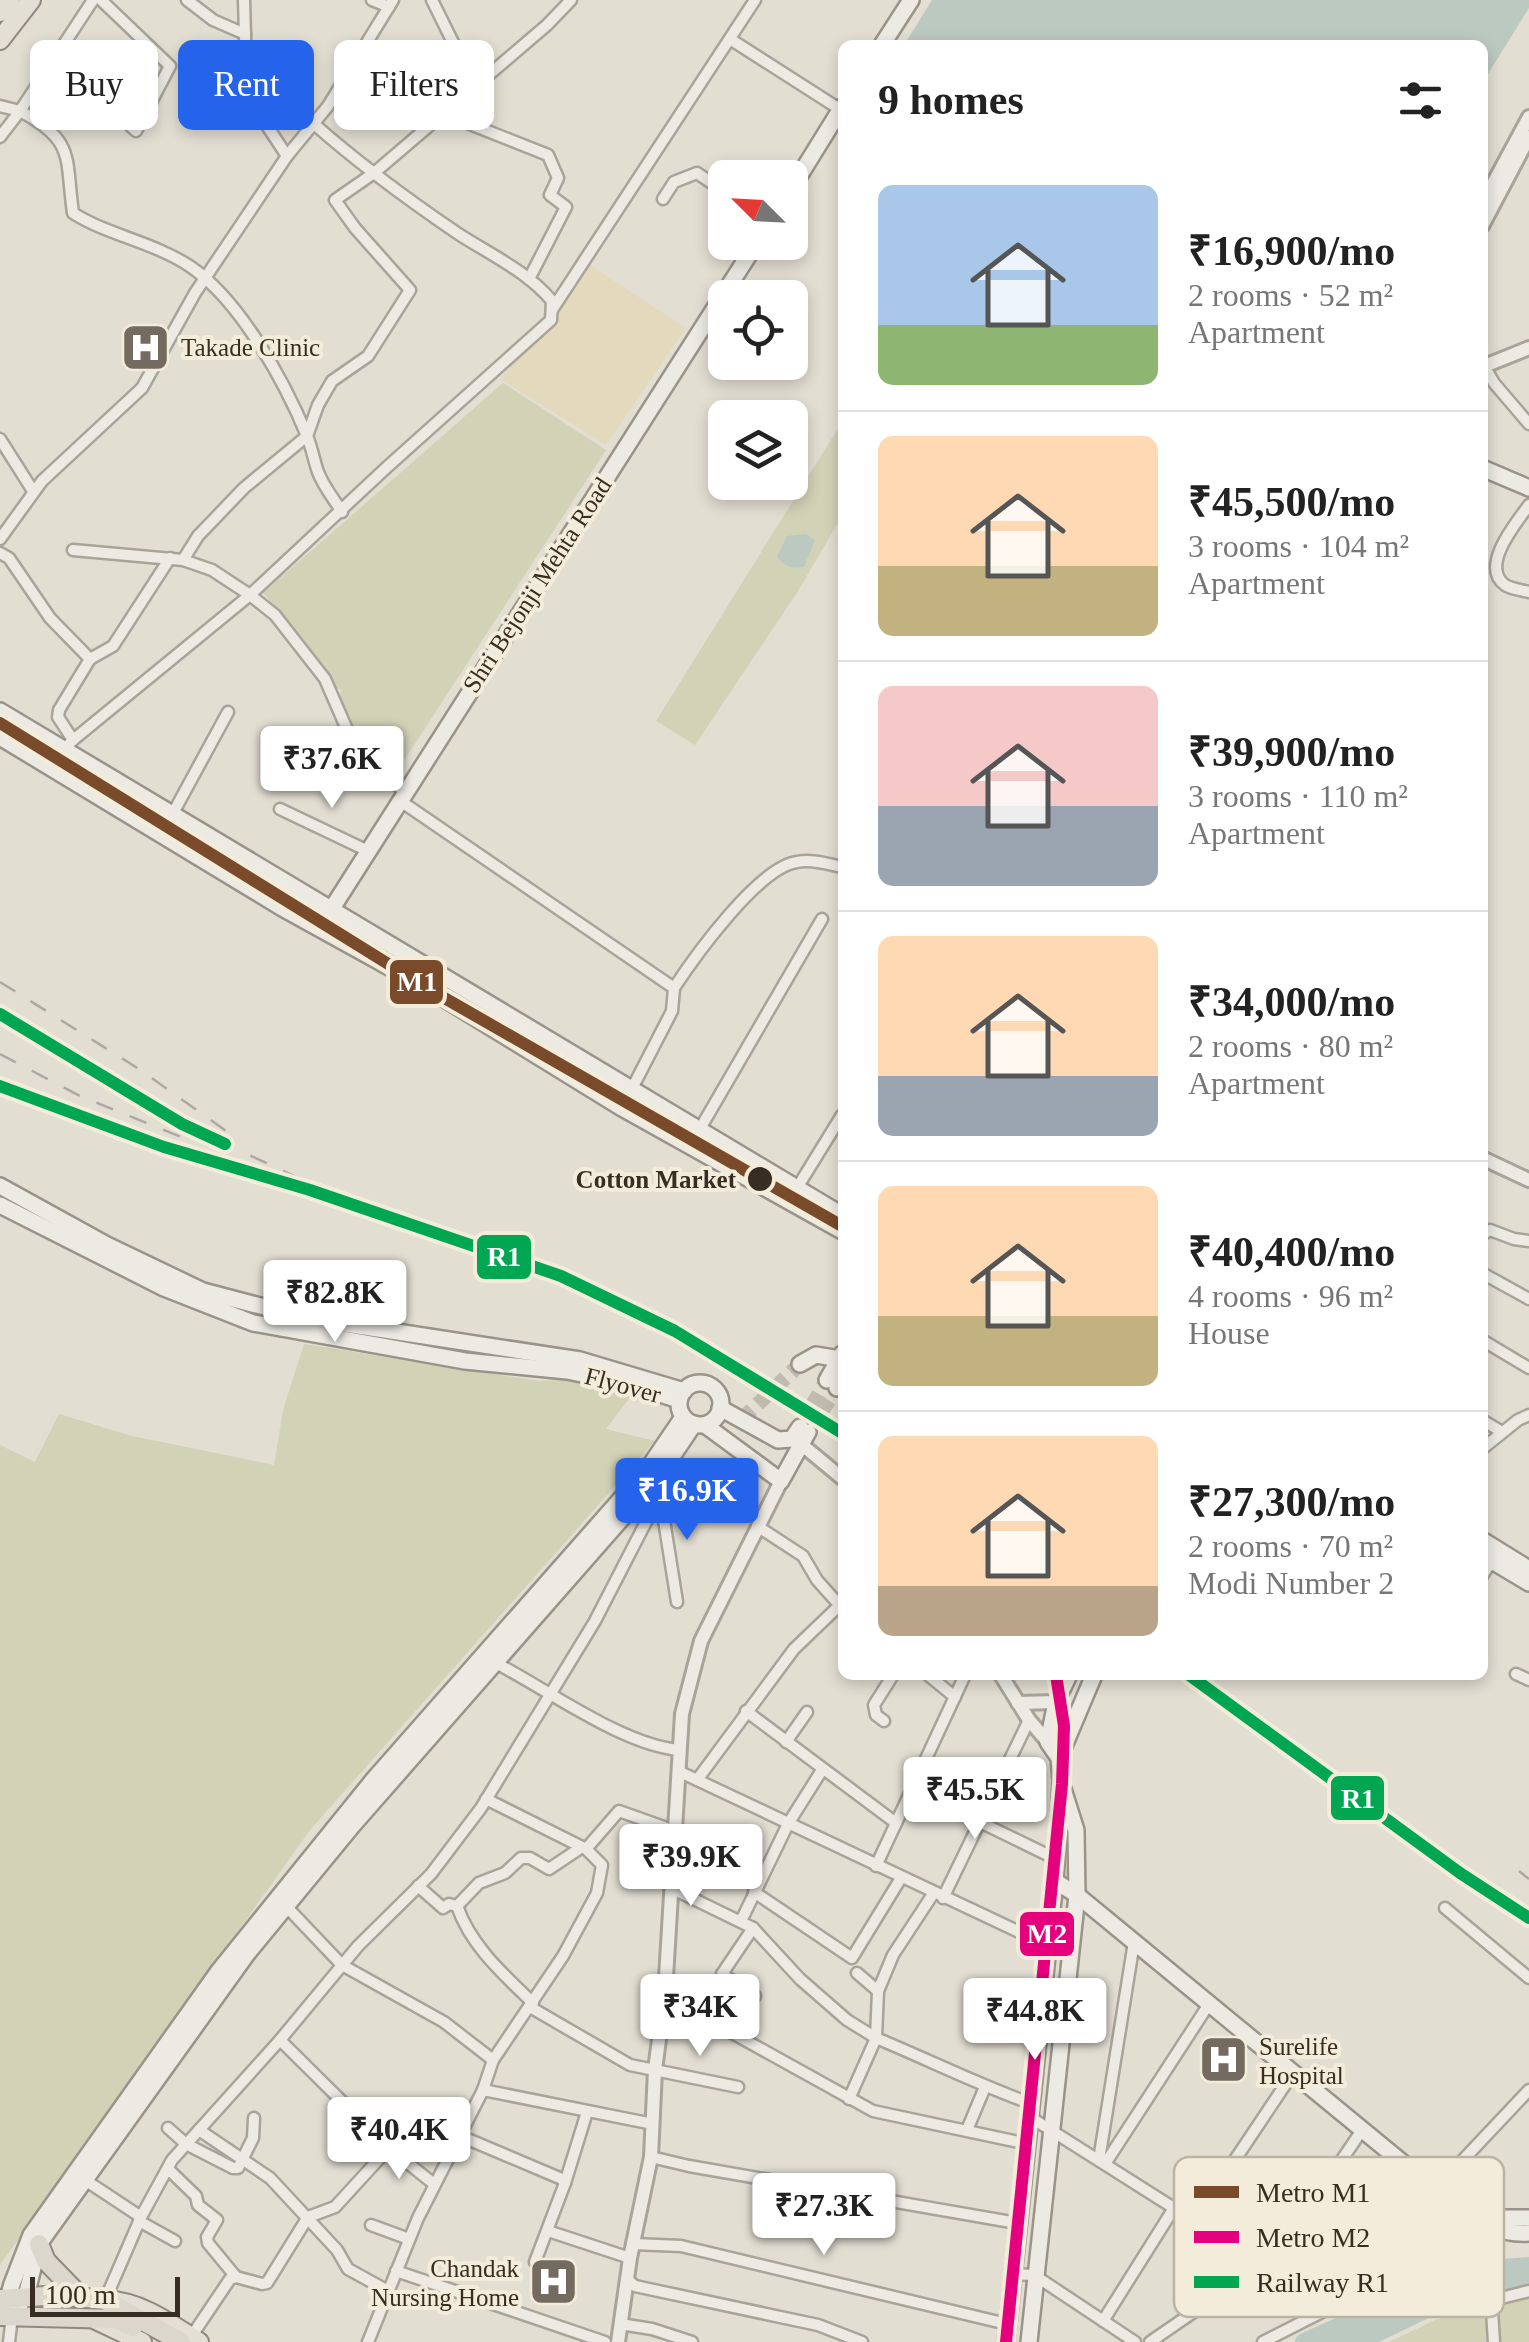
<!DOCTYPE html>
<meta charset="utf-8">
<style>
:root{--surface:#fff;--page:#f2f2f2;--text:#222;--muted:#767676;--line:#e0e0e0;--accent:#2563eb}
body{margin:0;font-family:Georgia,serif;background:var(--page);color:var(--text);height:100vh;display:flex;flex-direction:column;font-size:38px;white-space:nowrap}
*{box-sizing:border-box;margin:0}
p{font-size:32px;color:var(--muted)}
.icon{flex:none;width:55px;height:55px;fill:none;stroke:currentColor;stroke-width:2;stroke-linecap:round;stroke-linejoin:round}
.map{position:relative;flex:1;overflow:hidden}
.side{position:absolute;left:838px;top:40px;width:650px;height:1640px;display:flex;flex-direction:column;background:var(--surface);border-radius:15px;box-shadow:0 5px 15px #0003}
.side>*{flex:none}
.banner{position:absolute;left:30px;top:40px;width:658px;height:90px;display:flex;gap:20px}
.needle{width:65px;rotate:294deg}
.controls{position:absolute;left:708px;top:160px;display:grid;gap:20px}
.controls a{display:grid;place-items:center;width:100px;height:100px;border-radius:15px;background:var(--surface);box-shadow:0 5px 15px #0003;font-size:50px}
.scale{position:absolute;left:30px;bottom:25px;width:150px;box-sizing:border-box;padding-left:10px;border:5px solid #382d23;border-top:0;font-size:28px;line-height:35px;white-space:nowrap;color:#382d23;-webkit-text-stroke:8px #f3ecda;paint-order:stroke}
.price{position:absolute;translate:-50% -85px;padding:0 22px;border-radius:10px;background:#fff;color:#222;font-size:32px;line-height:65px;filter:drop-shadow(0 2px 5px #0008)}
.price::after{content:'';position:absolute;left:50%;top:60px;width:30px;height:22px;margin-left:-15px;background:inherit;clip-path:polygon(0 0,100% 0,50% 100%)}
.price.current{background:var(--accent);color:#fff}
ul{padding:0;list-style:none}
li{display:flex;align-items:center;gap:30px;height:250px;padding:0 40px}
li+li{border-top:2px solid var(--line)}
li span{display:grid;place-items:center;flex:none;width:280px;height:200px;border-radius:15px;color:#555}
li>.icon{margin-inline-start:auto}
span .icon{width:120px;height:120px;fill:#fffc;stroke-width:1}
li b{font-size:42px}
h2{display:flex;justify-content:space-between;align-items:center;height:120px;padding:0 40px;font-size:42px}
.pill{padding:0 35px;border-radius:15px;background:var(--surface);box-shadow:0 5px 15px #0003;font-size:35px;line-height:90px}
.pill.current{background:var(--accent);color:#fff}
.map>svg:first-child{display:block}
.green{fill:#d1d2b6}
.sand{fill:#e3d9bd}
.water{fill:#bcc9c1}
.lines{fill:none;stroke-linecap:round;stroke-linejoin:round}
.river{stroke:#bcc9c1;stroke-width:18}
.secondary-tunnel{stroke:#c1bbaf;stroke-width:15;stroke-dasharray:15 8;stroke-linecap:butt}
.minor-casing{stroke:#a9a49a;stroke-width:15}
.tertiary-casing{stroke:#a9a49a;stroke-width:18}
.secondary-casing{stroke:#99938a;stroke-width:20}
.primary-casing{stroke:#8f8981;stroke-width:22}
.trunk-casing{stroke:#8f8981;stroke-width:22}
.minor{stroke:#eceae3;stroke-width:10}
.tertiary{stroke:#eceae3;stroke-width:12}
.secondary{stroke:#eceae3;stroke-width:15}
.primary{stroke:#e3dfd5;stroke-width:18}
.trunk{stroke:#dcd7cc;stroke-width:18}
.rail{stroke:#ada8a2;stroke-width:2.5;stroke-dasharray:18 18;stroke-linecap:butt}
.rail-1-casing{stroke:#f3ecda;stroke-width:20}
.rail-1{stroke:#00a651;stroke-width:12}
.metro-1-casing{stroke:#f3ecda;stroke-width:20}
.metro-2-casing{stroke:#f3ecda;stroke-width:20}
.metro-1{stroke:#7a4b2a;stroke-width:12}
.metro-2{stroke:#e5007d;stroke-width:12}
.stop-dot{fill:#382d23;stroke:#f3ecda;stroke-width:4}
.labels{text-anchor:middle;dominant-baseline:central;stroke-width:8;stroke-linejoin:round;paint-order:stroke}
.poi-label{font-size:25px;fill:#382d23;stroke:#f3ecda;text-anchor:start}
.street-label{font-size:25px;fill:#382d23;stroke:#f3ecda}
.stop-label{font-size:25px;font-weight:bold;fill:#382d23;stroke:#f3ecda;text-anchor:end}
.key{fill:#f3ecda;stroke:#bbb3a3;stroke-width:2.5}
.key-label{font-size:28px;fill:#382d23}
.line-badge{stroke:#f3ecda;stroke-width:4}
.badge-label{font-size:28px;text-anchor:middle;font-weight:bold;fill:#fff}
</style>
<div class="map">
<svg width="1529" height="2342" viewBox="0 0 1529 2342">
<rect width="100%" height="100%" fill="#e3ded2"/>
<g class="green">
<polygon points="503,383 606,450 394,776 361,741 338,700 342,690 334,687 303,638 263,593"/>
<polygon points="842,422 842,516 798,591 695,745 656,721"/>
<polygon points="304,1344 539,1381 586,1377 637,1388 606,1429 655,1441 310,1830 0,2265 0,1445 35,1462 59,1414 132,1436 274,1465 283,1410"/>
<polygon points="1529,2291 1529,2342 1389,2342 1435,2320"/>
</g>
<polygon class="sand" points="584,261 686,328 606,445 500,379 558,312"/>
<g class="water">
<polygon points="932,0 1529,0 1529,8 1483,82 1482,45 904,45"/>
<path d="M 806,534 L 815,540 L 804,567 C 791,569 786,567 777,557 L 787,536 Z"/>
<polygon points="1529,2257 1529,2287 1445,2310 1379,2342 1312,2342 1387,2299 1489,2260"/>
</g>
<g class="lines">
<polyline class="river" points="1304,2342 1372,2312"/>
<g class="secondary-tunnel">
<polyline points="741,1420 800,1364"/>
<polyline points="800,1427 827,1380"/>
<polyline points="808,1432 837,1388"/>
</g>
<defs>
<g id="minor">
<polyline points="187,0 213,20 245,34"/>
<polyline points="244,0 246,71 250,100 287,156"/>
<polyline points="372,0 389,7"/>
<polyline points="432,0 474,85"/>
<polyline points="730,39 841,110"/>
<polyline points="60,52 106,104 136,131 170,66 101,0"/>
<polyline points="0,106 20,111 93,0"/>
<polyline points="442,113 548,155 558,178 550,195 566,207 529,279"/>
<path d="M 0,137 L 20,111 C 76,141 65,157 73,213 C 107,235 154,242 191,267 C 240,301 284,380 307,436 C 312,448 314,461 318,472 C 323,486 334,499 342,512"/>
<polyline points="663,199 674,182 697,173 725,192"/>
<polyline points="552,310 755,0"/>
<polyline points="1484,366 1494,383 1529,424"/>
<polyline points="0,439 33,491"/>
<path d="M 1529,505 C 1517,522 1479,566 1505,585 C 1511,589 1522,590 1529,592"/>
<polyline points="0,539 42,481 142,388 195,293 287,156 328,106 393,0"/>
<path d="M 73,550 L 183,560 L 212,570 L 250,595 L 386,468 L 551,320 L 552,301 C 527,271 489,254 457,233 C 407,199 358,163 313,123"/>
<polyline points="0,553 9,558 50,618 90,659 59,710 58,717 73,740"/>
<polyline points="183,560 198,536 244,488 307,436 318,405 332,381 368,356 410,290 355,228 335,200 374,173 547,25 571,0"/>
<polyline points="90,659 113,646 170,558"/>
<polyline points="48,766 73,740 250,595 275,615 325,679 352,741 404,792"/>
<polyline points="399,800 674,988 672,1011 622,1108"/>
<polyline points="280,809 366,850"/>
<polyline points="172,815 228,712"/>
<path d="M 674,988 C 695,956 759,867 797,862 C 812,859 828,864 842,867"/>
<polyline points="690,1146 822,919"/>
<polyline points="797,1188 842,1115"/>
<polyline points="1482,1235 1490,1230 1514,1239 1529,1241"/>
<polyline points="1482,1273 1529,1299"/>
<polyline points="1482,1340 1529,1368"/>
<polyline points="1482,1420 1502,1432"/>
<polyline points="1482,1449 1518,1420 1529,1415"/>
<polyline points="660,1495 677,1602"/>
<polyline points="757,1526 803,1556 817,1580 842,1608"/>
<polyline points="1482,1576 1495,1556"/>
<path d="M 492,1661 C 544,1687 623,1746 680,1750"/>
<polyline points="1516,1674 1529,1680"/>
<polyline points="928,1675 955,1697"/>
<polyline points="746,1711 896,1823"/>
<polyline points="884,1721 876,1715 874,1705 893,1675"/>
<polyline points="786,1742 807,1712"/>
<polyline points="678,1771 1049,1946"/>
<polyline points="697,1780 794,1649 842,1603"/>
<polyline points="912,1789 1056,1859"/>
<polyline points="586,1849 619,1811 675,1831"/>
<polyline points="876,1866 965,1675"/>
<path d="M 418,1886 L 443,1908 L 449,1904 L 457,1906 C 471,1946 503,1974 533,2003"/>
<polyline points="671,1888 753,1928 800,1979 847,2020 876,2038 849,2099"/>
<polyline points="754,1892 852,1958 901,1878"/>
<path d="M 933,1894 L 893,1955 L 878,1991 L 876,2038 C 929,2060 977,2084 1032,2104"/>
<polyline points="943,1898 1029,1720"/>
<polyline points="283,1903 342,1965 444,2022 493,2060"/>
<polyline points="457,1906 479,1883 505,1873 521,1858 530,1858 549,1869 582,1847"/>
<polyline points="1445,1908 1529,1978"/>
<polyline points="741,1921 788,1824 822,1770"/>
<polyline points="753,1928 722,1974 755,1996"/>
<polyline points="857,1973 878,1991"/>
<polyline points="665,1994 695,2016 734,2034 873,2111 1028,2144"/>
<polyline points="530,2007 630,2065 738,2087"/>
<polyline points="280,2040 389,2148 434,2184"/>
<polyline points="483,2090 653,2124"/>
<polyline points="1030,2117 1278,2274 1335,2170 1362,2130"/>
<polyline points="168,2128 186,2144 233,2168 238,2168 253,2138 254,2118"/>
<polyline points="199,2130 270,2178 337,2250 348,2269 388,2291"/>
<polyline points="967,2130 985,2087"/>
<polyline points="458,2135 562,2179 565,2183 535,2262"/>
<polyline points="651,2157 689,2166 1017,2223"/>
<polyline points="1099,2160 1134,1942"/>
<polyline points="1105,2164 1209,2004"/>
<polyline points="168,2169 196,2196 198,2205 217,2220 207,2237 208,2243 236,2277"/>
<polyline points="85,2180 141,2217"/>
<polyline points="565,2183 587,2112"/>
<polyline points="1432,2187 1446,2178 1529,2090"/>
<polyline points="1363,2218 1386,2229"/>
<polyline points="139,2221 175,2241"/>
<polyline points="1194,2221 1293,2073"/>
<polyline points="371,2225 409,2239"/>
<polyline points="548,2231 630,2258"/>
<polyline points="633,2244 681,2246 1007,2324"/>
<polyline points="1368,2244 1437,2190"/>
<polyline points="396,2271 605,2342"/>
<polyline points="1012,2274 1034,2275 1135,2342"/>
<polyline points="628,2280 635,2286 818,2325 862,2342"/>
<polyline points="105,2300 141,2217 172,2160 280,2040 358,1946 431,1874 481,1808 595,1621 648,1518 659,1487 658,1475"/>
<polyline points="1103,2321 1174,2208"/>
<polyline points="620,2324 652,2329 692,2342"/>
<polyline points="191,2337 230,2279 236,2277 262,2284 267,2283 308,2217 335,2207 389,2148"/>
<polyline points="9,2342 12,2316"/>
<polyline points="368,2342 418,2218 483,2090 493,2060 563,1956 597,1893 602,1865 586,1849 486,1799"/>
<polyline points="1150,2342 1198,2309 1230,2244"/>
<polyline points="1263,2342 1371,2287 1471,2243 1493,2223"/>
<polyline points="1494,2342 1492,2311 1497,2299 1529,2291"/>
</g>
<g id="tertiary">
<polyline points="1482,204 1529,117"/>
<polyline points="1482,226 1529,137"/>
<polyline points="1482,367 1529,348"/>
<polyline points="1482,1158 1529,1180"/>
<polyline points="801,1444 842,1478"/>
<polyline points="1001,1675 1029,1720 1048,1742"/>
<polyline points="1018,1703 1056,1702"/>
<polyline points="618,2342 630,2258 651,2157 655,2070 665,1994 682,1714 701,1641 781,1481"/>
</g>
<g id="secondary">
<polyline points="882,45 911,0"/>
<polyline points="790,191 842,107"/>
<polyline points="1482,468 1529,488"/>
<polyline points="0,711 842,1215"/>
<polyline points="0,737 284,909 427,988 622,1108 842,1231"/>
<polyline points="329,913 757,242"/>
<polyline points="0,1186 107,1245 203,1291 306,1318 580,1360 684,1391"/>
<polyline points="0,1205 164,1288 253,1323 465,1361 567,1371 626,1383 679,1400"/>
<polyline points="800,1364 816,1355 840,1359"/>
<polyline points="827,1380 842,1354"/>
<circle cx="700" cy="1404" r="21"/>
<polyline points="837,1388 842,1378"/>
<polyline points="720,1408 778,1440 792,1439 800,1427"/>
<polyline points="705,1425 781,1481 808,1432"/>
<polyline points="1482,1540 1529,1569"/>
<polyline points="1482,1555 1529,1583"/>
<polyline points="1059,1758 1094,1675"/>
<path d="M 1055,1881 L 1077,1895 L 1432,2187 C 1465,2208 1488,2236 1529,2233"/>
<polyline points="1472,2211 1496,2218 1529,2218"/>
<polyline points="20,2304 26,2296 39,2244 247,1954 353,1825 659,1476 694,1424"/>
<polyline points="10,2307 8,2298 12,2284 31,2235 218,1972 374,1779 649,1467 683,1417"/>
<polyline points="1006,2342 1055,1881 1061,1781 1059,1758 1048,1742 1056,1702 1069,1675"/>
<polyline points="1029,2342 1077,1895 1076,1830 1063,1789"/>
</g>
<g id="primary">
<polyline points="0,12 10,0"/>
<polyline points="0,40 31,0"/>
<path d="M 105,2300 C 142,2302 169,2323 199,2342"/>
<polyline points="94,2319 142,2342"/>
</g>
<g id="trunk">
<polyline points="39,2244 46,2261 79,2295"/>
<polyline points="0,2299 60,2295 105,2300 181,2342"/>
<polyline points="0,2316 116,2319 133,2327"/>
</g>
</defs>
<use href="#minor" class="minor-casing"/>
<use href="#tertiary" class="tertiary-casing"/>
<use href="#secondary" class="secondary-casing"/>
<use href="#primary" class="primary-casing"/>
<use href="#trunk" class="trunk-casing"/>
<use href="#minor" class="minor"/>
<use href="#tertiary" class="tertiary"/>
<use href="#secondary" class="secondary"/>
<use href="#primary" class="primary"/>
<use href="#trunk" class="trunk"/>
<g class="rail">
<polyline points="0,982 139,1069 236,1138"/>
<polyline points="0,1014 182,1124 370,1211"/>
<polyline points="0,1054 80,1096 186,1139"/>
<polyline points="464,1243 530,1273"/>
<polyline points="1519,1871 1529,1879"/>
</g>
<defs>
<g id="rail-1">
<polyline points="0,1014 182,1124 225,1144"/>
<polyline points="0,1086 164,1147 310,1190 561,1276 675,1331 842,1433"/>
<polyline points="1189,1675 1460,1873 1529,1918"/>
</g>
</defs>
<use href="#rail-1" class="rail-1-casing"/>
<use href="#rail-1" class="rail-1"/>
<defs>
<polyline id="metro-1" points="0,723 427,988 842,1226"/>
<polyline id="metro-2" points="1006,2342 1062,1784 1064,1726 1056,1675"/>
</defs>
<use href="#metro-1" class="metro-1-casing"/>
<use href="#metro-2" class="metro-2-casing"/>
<use href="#metro-1" class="metro-1"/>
<use href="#metro-2" class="metro-2"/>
</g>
<defs>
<symbol id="hospital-square" viewBox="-11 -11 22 22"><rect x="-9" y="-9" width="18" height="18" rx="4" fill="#746b60" stroke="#f3ecda"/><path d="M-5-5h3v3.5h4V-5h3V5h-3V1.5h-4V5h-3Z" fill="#fff"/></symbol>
</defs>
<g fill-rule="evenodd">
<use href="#hospital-square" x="118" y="320" width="55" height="55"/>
<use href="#hospital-square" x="1196" y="2032" width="55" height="55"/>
<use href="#hospital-square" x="526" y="2254" width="55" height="55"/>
</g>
<circle class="stop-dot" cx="760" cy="1179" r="14"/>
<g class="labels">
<g class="poi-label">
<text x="181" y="347">Takade Clinic</text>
<text x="1259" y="2046">Surelife<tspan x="1259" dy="29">Hospital</tspan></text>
<text x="519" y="2268" text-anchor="end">Chandak<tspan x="519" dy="29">Nursing Home</tspan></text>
</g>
<g class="street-label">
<text transform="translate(537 585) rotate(-57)">Shri Bejonji Mehta Road</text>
<text transform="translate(623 1385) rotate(15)">Flyover</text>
</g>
<g class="stop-label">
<text x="736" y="1179">Cotton Market</text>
</g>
</g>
<rect x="1174" y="2157" width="330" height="160" rx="15" class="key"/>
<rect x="1194" y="2186" width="45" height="12" fill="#7a4b2a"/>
<rect x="1194" y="2231" width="45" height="12" fill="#e5007d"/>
<rect x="1194" y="2276" width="45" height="12" fill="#00a651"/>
<g class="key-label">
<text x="1256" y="2202">Metro M1</text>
<text x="1256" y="2247">Metro M2</text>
<text x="1256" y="2292">Railway R1</text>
</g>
<g class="line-badge">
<rect x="388" y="958" width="57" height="48" rx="10" fill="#7a4b2a"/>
<rect x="475" y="1233" width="58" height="48" rx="10" fill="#00a651"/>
<rect x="1329" y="1774" width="57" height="48" rx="10" fill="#00a651"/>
<rect x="1018" y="1910" width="58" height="48" rx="10" fill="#e5007d"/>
</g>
<g class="badge-label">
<text x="417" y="991">M1</text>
<text x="504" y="1266">R1</text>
<text x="1358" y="1808">R1</text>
<text x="1047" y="1943">M2</text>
</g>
</svg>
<div class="controls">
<a><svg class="needle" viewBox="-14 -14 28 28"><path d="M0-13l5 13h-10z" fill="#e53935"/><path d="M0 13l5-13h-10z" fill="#767676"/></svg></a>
<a><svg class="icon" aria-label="locate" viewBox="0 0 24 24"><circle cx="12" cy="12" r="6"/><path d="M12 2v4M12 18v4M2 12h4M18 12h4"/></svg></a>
<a><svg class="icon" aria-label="layers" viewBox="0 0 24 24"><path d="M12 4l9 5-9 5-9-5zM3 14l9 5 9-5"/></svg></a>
</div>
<div class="scale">100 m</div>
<b class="price" style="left:332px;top:811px">₹37.6K</b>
<b class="price" style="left:335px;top:1345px">₹82.8K</b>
<b class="price current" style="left:687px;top:1543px">₹16.9K</b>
<b class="price" style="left:975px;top:1842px">₹45.5K</b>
<b class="price" style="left:691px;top:1909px">₹39.9K</b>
<b class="price" style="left:700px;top:2059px">₹34K</b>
<b class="price" style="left:1035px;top:2063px">₹44.8K</b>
<b class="price" style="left:399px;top:2182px">₹40.4K</b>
<b class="price" style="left:824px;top:2258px">₹27.3K</b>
<div class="banner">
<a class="pill">Buy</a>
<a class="pill current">Rent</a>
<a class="pill">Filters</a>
</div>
<section class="side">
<h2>9 homes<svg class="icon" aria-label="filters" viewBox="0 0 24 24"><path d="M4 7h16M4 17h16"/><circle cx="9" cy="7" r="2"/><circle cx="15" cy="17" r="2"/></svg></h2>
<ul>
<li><span style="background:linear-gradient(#a9c7e8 70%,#8fb573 0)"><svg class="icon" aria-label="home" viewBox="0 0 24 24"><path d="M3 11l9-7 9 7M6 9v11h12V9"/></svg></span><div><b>₹16,900/mo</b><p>2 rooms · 52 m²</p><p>Apartment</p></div></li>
<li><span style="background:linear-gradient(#ffd9b3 65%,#c2b280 0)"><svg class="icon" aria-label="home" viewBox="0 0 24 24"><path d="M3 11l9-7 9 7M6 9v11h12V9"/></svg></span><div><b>₹45,500/mo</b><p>3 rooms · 104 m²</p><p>Apartment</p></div></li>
<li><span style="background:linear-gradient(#f6c9c9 60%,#9aa5b1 0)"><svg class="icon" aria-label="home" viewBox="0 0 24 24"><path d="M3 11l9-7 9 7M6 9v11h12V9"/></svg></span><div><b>₹39,900/mo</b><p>3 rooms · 110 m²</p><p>Apartment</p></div></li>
<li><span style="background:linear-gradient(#ffd9b3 70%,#9aa5b1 0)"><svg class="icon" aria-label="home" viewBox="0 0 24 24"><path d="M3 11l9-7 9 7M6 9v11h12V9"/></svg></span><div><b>₹34,000/mo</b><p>2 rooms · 80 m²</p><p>Apartment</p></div></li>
<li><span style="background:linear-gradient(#ffd9b3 65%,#c2b280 0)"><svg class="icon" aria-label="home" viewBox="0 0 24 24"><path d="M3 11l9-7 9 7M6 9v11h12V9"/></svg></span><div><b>₹40,400/mo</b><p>4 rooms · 96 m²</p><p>House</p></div></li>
<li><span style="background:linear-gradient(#ffd9b3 75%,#b9a48a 0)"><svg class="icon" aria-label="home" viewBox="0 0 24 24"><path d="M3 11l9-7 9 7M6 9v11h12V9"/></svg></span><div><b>₹27,300/mo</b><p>2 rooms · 70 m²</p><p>Modi Number 2</p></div></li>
</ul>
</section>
</div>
